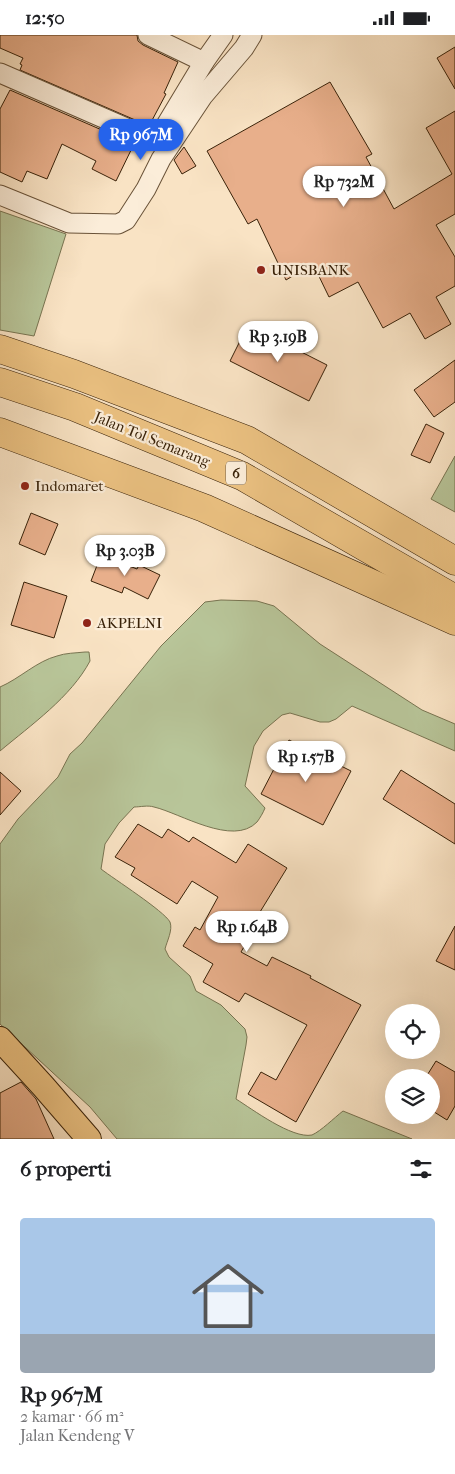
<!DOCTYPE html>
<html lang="id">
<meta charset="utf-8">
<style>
:root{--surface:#fff;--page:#f2f2f2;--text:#202124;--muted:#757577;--accent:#2563eb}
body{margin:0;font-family:"IM FELL French Canon",serif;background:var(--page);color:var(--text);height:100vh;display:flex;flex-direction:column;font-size:19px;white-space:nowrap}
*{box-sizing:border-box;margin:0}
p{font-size:16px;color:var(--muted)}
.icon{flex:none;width:28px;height:28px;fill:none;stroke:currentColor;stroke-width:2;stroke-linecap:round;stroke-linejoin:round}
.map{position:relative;height:1104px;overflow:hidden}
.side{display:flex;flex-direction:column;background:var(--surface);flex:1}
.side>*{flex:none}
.buttons{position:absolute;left:385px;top:969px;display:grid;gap:10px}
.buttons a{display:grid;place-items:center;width:55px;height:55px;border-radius:50%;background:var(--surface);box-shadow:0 5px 20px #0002;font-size:25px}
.price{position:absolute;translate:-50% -42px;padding:0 11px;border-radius:18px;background:#fff;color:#222;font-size:16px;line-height:32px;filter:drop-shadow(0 1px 2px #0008)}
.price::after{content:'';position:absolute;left:50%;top:30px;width:15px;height:11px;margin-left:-8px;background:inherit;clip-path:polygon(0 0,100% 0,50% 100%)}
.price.current{background:var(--accent);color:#fff}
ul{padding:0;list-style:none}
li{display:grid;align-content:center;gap:10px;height:265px;padding:0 20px}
li span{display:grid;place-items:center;height:155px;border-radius:5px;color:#555}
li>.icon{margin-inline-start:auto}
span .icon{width:90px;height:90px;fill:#fffc;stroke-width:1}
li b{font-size:21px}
h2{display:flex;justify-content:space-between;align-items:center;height:60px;padding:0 20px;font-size:21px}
.status{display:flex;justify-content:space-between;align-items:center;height:35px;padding:0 25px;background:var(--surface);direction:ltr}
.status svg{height:14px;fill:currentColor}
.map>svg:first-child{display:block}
.green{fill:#b8c599;stroke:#787451}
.building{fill:#e8af8b;stroke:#392209}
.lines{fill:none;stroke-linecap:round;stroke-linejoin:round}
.minor-casing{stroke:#695238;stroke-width:21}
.major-casing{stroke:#392209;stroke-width:26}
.highway-casing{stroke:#392209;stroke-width:29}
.minor{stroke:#fbedd9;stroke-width:19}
.major{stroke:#ecc282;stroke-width:24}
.highway{stroke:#ecc282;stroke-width:28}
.poi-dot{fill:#8f2418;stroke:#fbedd9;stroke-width:2}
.labels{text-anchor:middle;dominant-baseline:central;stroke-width:4.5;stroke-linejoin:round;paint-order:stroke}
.shield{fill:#fbedd9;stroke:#735f47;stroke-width:1}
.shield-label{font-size:14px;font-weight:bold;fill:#392209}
.poi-label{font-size:15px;fill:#392209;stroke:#fbedd9;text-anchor:start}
.street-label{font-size:15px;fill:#392209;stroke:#fbedd9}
</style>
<div class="status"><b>12:50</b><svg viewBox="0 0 49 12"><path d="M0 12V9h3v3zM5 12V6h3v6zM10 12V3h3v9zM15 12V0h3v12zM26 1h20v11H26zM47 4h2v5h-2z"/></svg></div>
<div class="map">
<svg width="455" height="1104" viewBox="0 0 455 1104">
<rect width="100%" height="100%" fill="#f9e3c4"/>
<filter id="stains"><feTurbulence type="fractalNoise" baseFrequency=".004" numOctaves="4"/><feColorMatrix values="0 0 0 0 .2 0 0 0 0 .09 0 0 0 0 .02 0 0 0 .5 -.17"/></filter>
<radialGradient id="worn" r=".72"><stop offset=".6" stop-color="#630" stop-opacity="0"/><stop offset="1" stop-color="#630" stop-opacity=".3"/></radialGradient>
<g class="green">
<polygon points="0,176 66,199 34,301 0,295"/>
<polygon points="455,421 455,477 431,464"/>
<path d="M 221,565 L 257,566 L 274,571 L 320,609 L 422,675 L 455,689 L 455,716 L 352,671 L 336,684 L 329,687 L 320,687 L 290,678 L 282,680 L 263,696 L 254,711 L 245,751 L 265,773 C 263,778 260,783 257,787 C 233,812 180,778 154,772 C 148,770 140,772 134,772 L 119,788 L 105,809 L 101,834 C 114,844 164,876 170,887 C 173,895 167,906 165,914 L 169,922 L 190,941 L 196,956 L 221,970 L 245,994 L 247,1002 L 246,1010 L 236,1064 C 252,1074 292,1104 312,1100 C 321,1096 334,1083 343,1076 L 412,1104 L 117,1104 L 90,1072 L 0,989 L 0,809 L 18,784 L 58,742 L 70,719 L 82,708 L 161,611 L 205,567 Z"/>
<path d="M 85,617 L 89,617 L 90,626 C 71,662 31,690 0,716 L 0,652 C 19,644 37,626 57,621 C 65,618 76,618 85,617 Z"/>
</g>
<g class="building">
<polygon points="0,0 137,0 138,6 143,10 178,27 164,58 166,59 149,91 20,35 22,30 20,29 23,23 0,13"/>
<polygon points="455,12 455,54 437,23"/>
<polygon points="330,47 372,119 366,122 394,174 452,139 426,93 455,76 455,179 436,190 455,222 455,251 436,262 451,289 425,304 410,278 383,293 358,247 329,262 313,229 286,245 257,184 248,189 207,116"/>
<polygon points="10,55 134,109 116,146 92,134 96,126 62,109 47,144 27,136 22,147 0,137 0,74"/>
<polygon points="184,112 196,131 182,139 174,125"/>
<polygon points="248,290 327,330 309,366 230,326"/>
<polygon points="455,325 455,367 434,382 414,355"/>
<polygon points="426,389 444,398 430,428 411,420"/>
<polygon points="31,478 58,489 45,520 19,509"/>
<polygon points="101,520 137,534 139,530 160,540 148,564 124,552 122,558 91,546"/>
<polygon points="24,547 67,561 54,603 11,590"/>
<polygon points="289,705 351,736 323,790 261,759"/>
<polygon points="401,735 455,769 455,809 383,764"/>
<polygon points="0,737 21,756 0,780"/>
<polygon points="138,789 162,803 168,794 189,807 193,802 236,828 248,809 287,833 260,877 263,879 241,917 267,931 272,922 311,941 310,943 361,970 296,1087 248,1059 261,1037 276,1045 307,990 245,958 239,967 203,947 213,929 183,911 195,892 200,895 218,862 192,846 177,869 131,840 135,833 115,822"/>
<polygon points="455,891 455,935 436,926"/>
<polygon points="436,1026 455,1037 455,1071 447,1085 431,1075 431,1042 426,1042"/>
<polygon points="21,1047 36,1064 54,1104 0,1104 0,1058"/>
</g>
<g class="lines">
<defs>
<g id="minor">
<polyline points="148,0 204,27"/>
<polyline points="0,38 147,102 153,102 160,100 204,27 223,0"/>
<polyline points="0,160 69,188 118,189 126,185 146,154 161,124 203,61 244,13 252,0"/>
</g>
<polyline id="major" points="0,1004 43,1051 89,1104"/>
<g id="highway">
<polyline points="0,314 74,339 247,405 455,526"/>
<polyline points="0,347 75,372 242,441 455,564"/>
<polyline points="0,397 204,473 455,586"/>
</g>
</defs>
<use href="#minor" class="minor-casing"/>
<use href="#major" class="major-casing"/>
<use href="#highway" class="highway-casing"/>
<use href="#minor" class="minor"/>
<use href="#major" class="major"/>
<use href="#highway" class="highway"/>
</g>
<g class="poi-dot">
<circle cx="261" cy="235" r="5"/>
<circle cx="25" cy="451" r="5"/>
<circle cx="87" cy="588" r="5"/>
</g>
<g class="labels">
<rect class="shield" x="226" y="426.5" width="20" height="23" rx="4"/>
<g class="shield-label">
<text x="236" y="438">6</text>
</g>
<g class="poi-label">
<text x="271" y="235">UNISBANK</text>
<text x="35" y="451">Indomaret</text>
<text x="97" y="588">AKPELNI</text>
</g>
<g class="street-label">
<text transform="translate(152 404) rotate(22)">Jalan Tol Semarang</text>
</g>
</g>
<rect width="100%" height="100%" filter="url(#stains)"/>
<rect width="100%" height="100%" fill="url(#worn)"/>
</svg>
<div class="buttons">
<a><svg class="icon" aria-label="locate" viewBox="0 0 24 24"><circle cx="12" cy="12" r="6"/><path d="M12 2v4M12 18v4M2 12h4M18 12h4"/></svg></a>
<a><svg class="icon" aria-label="layers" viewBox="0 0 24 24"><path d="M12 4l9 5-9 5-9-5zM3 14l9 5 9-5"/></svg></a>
</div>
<b class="price current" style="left:141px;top:126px">Rp 967M</b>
<b class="price" style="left:344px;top:173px">Rp 732M</b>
<b class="price" style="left:278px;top:328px">Rp 3.19B</b>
<b class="price" style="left:125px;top:542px">Rp 3.03B</b>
<b class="price" style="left:306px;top:748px">Rp 1.57B</b>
<b class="price" style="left:247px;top:918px">Rp 1.64B</b>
</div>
<section class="side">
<h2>6 properti<svg class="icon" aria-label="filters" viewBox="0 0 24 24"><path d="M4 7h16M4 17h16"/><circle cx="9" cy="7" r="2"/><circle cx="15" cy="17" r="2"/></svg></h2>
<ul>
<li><span style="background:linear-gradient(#a9c7e8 75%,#9aa5b1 0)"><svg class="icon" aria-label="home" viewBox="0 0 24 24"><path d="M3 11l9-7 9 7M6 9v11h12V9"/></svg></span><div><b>Rp 967M</b><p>2 kamar · 66 m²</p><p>Jalan Kendeng V</p></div></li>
</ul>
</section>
